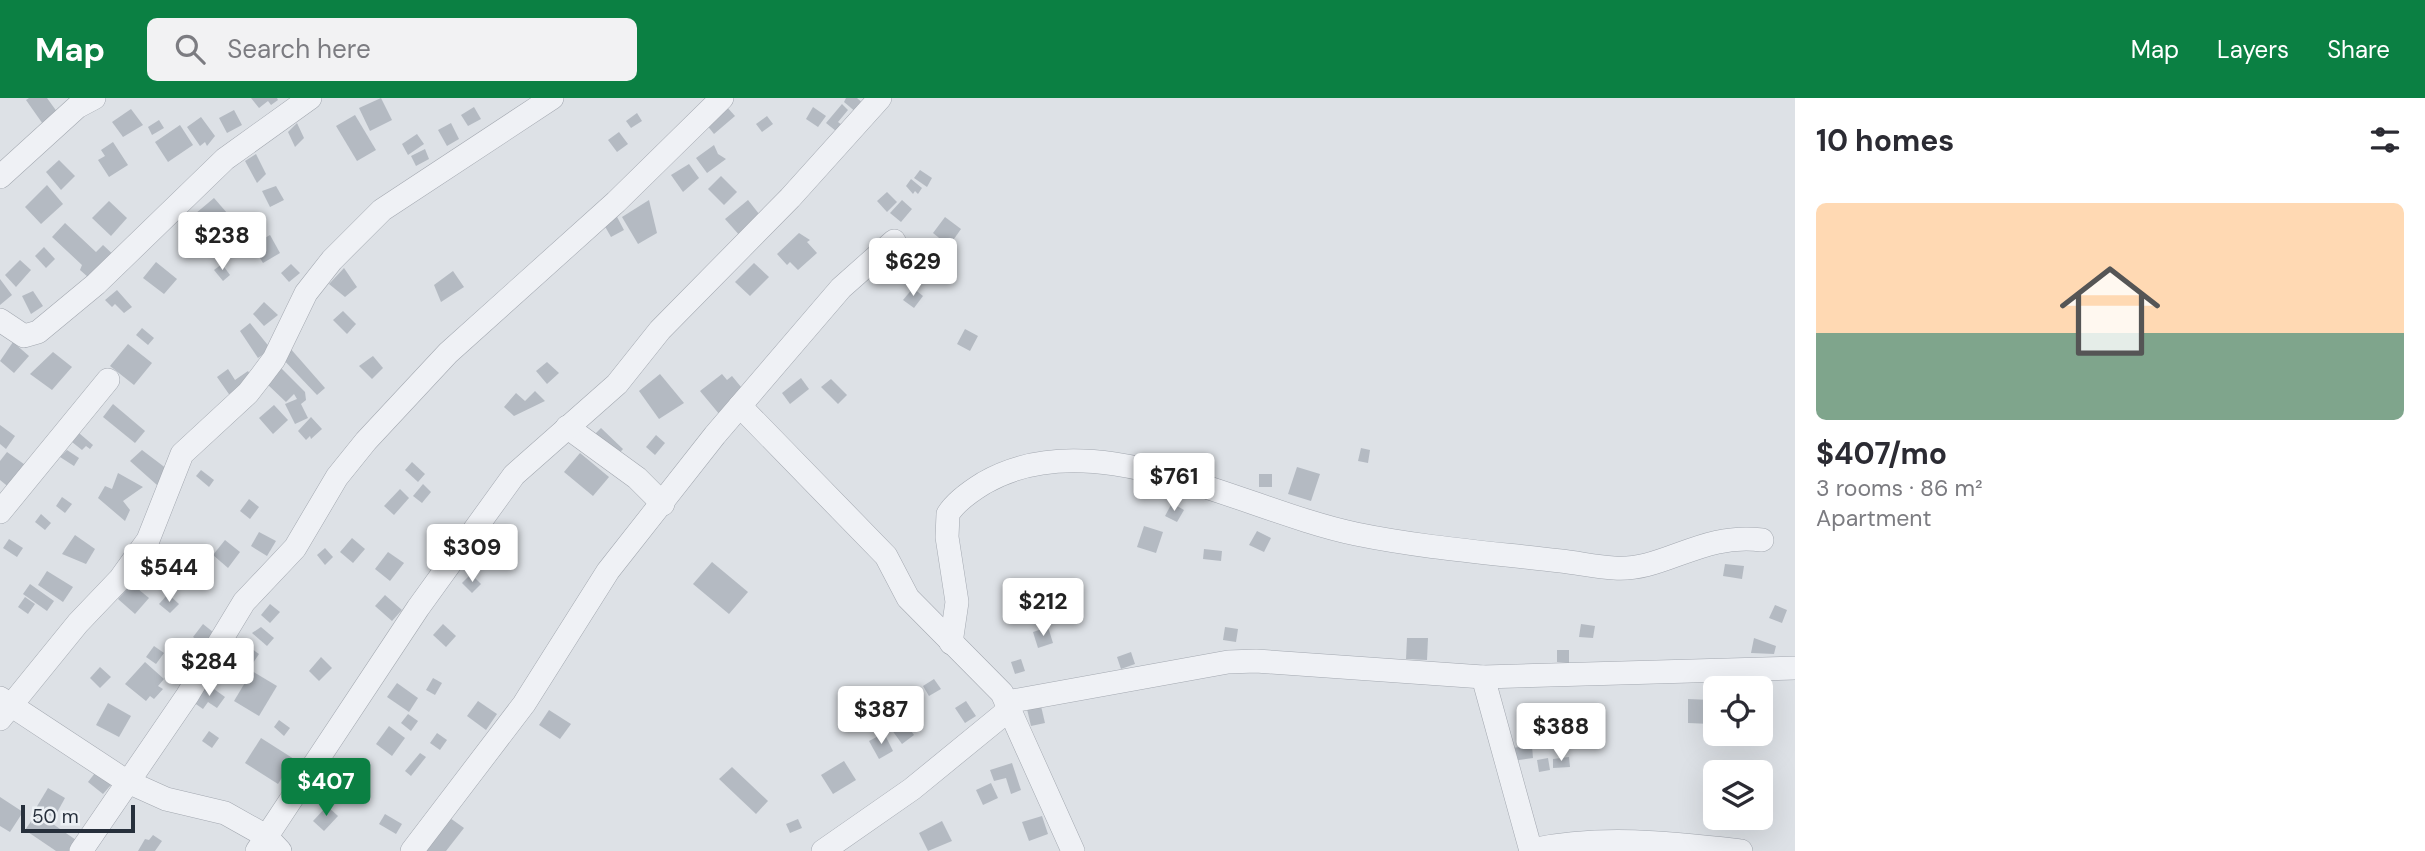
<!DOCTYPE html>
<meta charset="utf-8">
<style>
:root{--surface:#fff;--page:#f2f2f3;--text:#2b2b33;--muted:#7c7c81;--line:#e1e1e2;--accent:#0b8043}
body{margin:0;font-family:"DM Sans",sans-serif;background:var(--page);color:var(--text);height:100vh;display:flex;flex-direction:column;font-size:26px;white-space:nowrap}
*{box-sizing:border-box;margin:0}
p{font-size:23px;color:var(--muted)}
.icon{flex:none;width:38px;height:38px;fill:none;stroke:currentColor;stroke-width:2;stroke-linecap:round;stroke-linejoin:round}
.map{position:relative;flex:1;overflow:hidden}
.side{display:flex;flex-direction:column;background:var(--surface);width:630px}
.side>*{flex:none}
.controls{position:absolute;left:1703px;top:578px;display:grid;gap:14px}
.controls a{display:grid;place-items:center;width:70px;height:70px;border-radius:10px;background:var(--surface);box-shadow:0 7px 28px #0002;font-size:35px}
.scale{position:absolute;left:21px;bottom:18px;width:114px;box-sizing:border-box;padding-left:7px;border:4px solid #27303c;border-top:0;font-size:19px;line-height:24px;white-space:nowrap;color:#27303c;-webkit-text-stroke:5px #ecf0f4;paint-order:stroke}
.price{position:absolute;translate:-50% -60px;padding:0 16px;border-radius:7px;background:#fff;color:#222;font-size:23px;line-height:46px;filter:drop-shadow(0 2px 4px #0008)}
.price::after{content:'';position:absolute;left:50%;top:42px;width:21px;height:16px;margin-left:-10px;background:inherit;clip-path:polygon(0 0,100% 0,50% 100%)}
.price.active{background:var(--accent);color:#fff}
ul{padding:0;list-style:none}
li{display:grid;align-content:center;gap:14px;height:371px;padding:0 21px}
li+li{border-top:2px solid var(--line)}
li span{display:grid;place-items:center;height:217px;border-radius:10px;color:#555}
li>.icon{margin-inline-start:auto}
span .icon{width:126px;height:126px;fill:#fffc;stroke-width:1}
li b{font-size:30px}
h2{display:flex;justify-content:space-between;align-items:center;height:84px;padding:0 21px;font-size:30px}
header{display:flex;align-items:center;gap:42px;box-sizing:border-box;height:98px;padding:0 35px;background:var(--accent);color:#fff}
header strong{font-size:33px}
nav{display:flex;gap:38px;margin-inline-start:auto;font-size:24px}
.search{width:490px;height:63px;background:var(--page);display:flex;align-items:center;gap:18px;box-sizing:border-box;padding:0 24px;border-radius:10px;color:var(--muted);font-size:26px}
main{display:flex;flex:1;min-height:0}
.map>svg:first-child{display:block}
.building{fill:#b4bac2}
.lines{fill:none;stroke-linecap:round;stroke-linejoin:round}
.minor-casing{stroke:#a3a8b0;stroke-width:24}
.minor{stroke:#eff1f5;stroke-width:23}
</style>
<header>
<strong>Map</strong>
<div class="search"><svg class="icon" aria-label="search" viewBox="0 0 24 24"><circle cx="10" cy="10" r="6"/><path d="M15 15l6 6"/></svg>Search here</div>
<nav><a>Map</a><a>Layers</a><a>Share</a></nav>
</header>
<main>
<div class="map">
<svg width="1795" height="753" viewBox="0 0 1795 753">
<rect width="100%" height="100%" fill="#dde1e6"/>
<g class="building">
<polygon points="29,0 47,0 60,18 45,29 26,2"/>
<polygon points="251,0 277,0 278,2 271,7 268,3 259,10"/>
<polygon points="381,0 392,22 370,33 359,10"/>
<polygon points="846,0 857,0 865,7 857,15 844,4"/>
<polygon points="842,6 848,12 838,24 846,30 841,37 826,25"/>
<polygon points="726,8 735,18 714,36 706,26"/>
<polygon points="474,9 481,21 468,28 461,17"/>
<polygon points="813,9 826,18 818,29 806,21"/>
<polygon points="131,11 143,27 123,39 112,24"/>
<polygon points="234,12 242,27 227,35 219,20"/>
<polygon points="637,15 642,23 631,30 626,23"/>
<polygon points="355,17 376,52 357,63 336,28"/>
<polygon points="767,18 773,26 762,34 756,26"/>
<polygon points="201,19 215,38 207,48 205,44 200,48 187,29"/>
<polygon points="159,22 164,30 152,37 148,29"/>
<polygon points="297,25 304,40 295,49 288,34"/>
<polygon points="451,25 459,41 447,48 438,32"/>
<polygon points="180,27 193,47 168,64 155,44"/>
<polygon points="619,34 628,46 617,54 608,42"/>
<polygon points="417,36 424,46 408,57 402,46"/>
<polygon points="113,44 128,67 109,79 98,62 105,58 101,52"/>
<polygon points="714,47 718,56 726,61 707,75 696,60"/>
<polygon points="425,51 429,61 416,68 411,58"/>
<polygon points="256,56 266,76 257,85 245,63"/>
<polygon points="59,62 75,78 61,92 46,74"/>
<polygon points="689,66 699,80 683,94 671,77"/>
<polygon points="920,72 932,80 927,89 914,80"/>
<polygon points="721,78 737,94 724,107 708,91"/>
<polygon points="911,81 922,90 918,96 915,93 913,96 906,88"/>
<polygon points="47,87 63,106 41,126 25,109"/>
<polygon points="276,88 284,102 270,109 262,93"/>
<polygon points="887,94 897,104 887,114 877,103"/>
<polygon points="214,100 234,123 209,145 189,121"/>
<polygon points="649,102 657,135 638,146 622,119"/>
<polygon points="748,102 763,121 741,139 725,121"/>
<polygon points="902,102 912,111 901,124 890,115"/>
<polygon points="109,103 127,120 111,138 92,120"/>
<polygon points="616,117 624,132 611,139 603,125"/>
<polygon points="945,119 961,131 949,148 933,135"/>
<polygon points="65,125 96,154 103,147 118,161 96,186 80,172 82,167 52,139"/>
<polygon points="799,135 810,142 807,144 817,155 798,172 790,164 787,167 777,156"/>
<polygon points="270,137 280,155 263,165 252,147"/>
<polygon points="44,149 55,161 46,170 35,158"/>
<polygon points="20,162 31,172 16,189 5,177"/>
<polygon points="156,164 177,181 164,196 143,180"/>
<polygon points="754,165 769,179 750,198 735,184"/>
<polygon points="222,166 230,177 223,183 214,172"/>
<polygon points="291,166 300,175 289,184 281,175"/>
<polygon points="344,170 357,189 345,199 329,186"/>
<polygon points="453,173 464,189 441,204 434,187"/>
<polygon points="0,181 12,197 0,207"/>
<polygon points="913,190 923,198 914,210 903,202"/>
<polygon points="117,192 132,209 124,215 115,206 112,209 105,202"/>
<polygon points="33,193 43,208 31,216 22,198"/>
<polygon points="264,204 278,217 264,228 253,216"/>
<polygon points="343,213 356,226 347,236 333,222"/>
<polygon points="250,225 271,251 258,260 240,233"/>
<polygon points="142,230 154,240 148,247 136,237"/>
<polygon points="965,231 978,238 970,253 957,246"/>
<polygon points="13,244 29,258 14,275 0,263"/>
<polygon points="128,246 152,265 134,287 110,268"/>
<polygon points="289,249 325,290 317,297 280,258"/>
<polygon points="53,254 72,269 52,292 30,276"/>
<polygon points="373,258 383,270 372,281 359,268"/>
<polygon points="547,264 559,275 547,286 536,273"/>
<polygon points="277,266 305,294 306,302 301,306 308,320 295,326 285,306 297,301 294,296 286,304 266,285"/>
<polygon points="228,271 235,282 248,273 254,283 231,299 217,279"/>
<polygon points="660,276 684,305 659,321 639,293"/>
<polygon points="722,276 727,282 732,278 746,295 720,317 700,293"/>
<polygon points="801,280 809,291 790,306 782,295"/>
<polygon points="831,281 847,297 838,306 821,289"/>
<polygon points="535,293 545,303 514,318 504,309 516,295 525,303"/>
<polygon points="113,306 145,333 135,345 103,319"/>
<polygon points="274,307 288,322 273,336 259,320"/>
<polygon points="311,319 322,331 311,341 310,338 306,342 298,333"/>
<polygon points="0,327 15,338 6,351 0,346"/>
<polygon points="601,330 623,351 616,359 593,338"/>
<polygon points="79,335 93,347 90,351 86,348 82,352 72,344"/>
<polygon points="656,337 665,345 655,357 646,349"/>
<polygon points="1361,350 1370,352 1368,365 1358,363"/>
<polygon points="67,352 79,360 74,368 60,359"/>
<polygon points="142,352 167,371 157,387 130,363"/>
<polygon points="7,354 28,369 11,391 0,382 0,363"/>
<polygon points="580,355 609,379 593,398 564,374"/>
<polygon points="412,364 425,376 418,384 405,372"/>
<polygon points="1297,369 1320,376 1311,403 1288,396"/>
<polygon points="201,372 214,382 209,389 196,378"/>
<polygon points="118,375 143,389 123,403 130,412 125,423 98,400 105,388 112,391"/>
<rect x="1259" y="376" width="13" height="13"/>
<polygon points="423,386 431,394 422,405 413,398"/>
<polygon points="400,391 409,400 394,417 384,408"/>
<polygon points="62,399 72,406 65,415 56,408"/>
<polygon points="249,401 259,409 250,421 240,413"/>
<polygon points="1172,405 1184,412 1177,424 1165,418"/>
<polygon points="41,416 51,425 45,432 35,424"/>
<polygon points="1144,428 1163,434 1156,455 1137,449"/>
<polygon points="1257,433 1271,440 1264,454 1249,447"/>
<polygon points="259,434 276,443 267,458 251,448"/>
<polygon points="75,437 95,451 86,466 62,456"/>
<polygon points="352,440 365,451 353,465 340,454"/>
<polygon points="9,441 23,450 17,459 3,450"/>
<polygon points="225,442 240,454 228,470 213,457"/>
<polygon points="499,446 508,454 498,465 489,457"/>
<polygon points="325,450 333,459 325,467 317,457"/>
<polygon points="1204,451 1222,453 1221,463 1203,461"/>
<polygon points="388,454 404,465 390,483 375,471"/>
<polygon points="146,462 160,474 145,492 131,480"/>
<polygon points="712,464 748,494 729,516 693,486"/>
<polygon points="1725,466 1744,468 1742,481 1723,478"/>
<polygon points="47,473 73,489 63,504 38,487"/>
<polygon points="200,473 213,480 207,490 194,483"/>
<polygon points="471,476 481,486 472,495 462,485"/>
<polygon points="30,486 54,503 47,513 23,496"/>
<polygon points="132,486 149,500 135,516 118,501"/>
<polygon points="168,496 179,506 170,515 159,506"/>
<polygon points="385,497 402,512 392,523 375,508"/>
<polygon points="25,499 35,506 28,516 18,509"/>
<polygon points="270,506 280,514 270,525 261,517"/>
<polygon points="1775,507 1787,512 1782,525 1769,520"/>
<polygon points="203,526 218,538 209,550 193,539"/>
<polygon points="443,526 456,538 446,549 433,537"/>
<polygon points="1581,526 1595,528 1593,540 1579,539"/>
<polygon points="261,529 274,540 267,548 252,535"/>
<polygon points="1048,529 1053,545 1038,550 1033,534"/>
<polygon points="1225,529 1238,531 1236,544 1223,542"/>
<polygon points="1407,540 1428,540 1427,562 1406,561"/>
<polygon points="1754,540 1776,548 1774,556 1751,555"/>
<polygon points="241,543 259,556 249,571 231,558"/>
<polygon points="154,548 164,555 156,566 146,559"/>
<polygon points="1557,552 1569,552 1569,565 1557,564"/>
<polygon points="1131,554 1135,566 1121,571 1117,559"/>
<polygon points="321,559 332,570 319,583 309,573"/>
<polygon points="1021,561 1025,573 1015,576 1011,564"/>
<polygon points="145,564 164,581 158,588 163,591 154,601 150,598 146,603 125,586"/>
<polygon points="100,569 111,579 100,590 90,580"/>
<polygon points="252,573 277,588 259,618 234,603"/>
<polygon points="433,580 442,585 435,597 426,592"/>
<polygon points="934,581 941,591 929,598 923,588"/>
<polygon points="397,585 418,600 409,614 387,599"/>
<polygon points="207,586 225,599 217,610 208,604 203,611 193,604"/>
<polygon points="914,595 919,601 907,611 902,605"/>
<polygon points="1688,601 1711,602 1711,626 1688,625"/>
<polygon points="478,603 497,616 486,632 467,618"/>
<polygon points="966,603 976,618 965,625 955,610"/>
<polygon points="108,605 131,618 119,639 96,627"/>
<polygon points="1546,606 1547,622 1534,624 1532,607"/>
<polygon points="1041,608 1045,625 1031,628 1027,611"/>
<polygon points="549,612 571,626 560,641 539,627"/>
<polygon points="408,616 418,623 411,633 401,625"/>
<polygon points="902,620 914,637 902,646 889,628"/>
<polygon points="279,622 290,630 284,638 274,629"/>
<polygon points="389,628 405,640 392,658 376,646"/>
<polygon points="209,633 219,640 212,650 202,643"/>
<polygon points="437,635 447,642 440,652 430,645"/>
<polygon points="884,635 893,653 879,661 869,643"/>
<polygon points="261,640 294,661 278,686 245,665"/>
<polygon points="1532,648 1533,660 1512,663 1510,650"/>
<polygon points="420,655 426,659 411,678 405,673"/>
<polygon points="1569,659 1570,669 1553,670 1553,661"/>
<polygon points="1548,660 1550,672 1539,674 1537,662"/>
<polygon points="844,663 856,682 833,696 821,677"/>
<polygon points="1012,665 1021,692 1011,696 1006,680 994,683 990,672"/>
<polygon points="732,669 768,703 756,716 719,681"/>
<polygon points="95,675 111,687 103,696 88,684"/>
<polygon points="991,685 998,700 983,707 976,692"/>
<polygon points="48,690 65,700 54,720 36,710"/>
<polygon points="0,699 23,714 10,734 0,728"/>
<polygon points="1706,700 1715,700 1715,719 1704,719"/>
<polygon points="327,708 338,718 324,733 313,723"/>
<polygon points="37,715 76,742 69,753 56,753 25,732"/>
<polygon points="385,716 402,726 396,736 379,726"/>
<polygon points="1042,718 1048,736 1029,743 1022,724"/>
<polygon points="450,720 464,730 446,753 425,753"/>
<polygon points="798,721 802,730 790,735 786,726"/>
<polygon points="942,723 952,743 928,753 919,735"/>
<polygon points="153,737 162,743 155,753 138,753 145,741 149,742"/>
</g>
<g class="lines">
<defs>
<g id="minor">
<polyline points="0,79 77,9 94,0"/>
<polyline points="0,222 24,238 38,234 96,186 225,61 310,0"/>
<polyline points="740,308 886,458 908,500 1002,595 1073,753"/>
<polyline points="567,329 637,380 663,406"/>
<polyline points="0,414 108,282"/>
<path d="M 951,545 L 957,504 L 947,439 L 948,416 C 956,403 971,393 984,385 C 1094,321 1244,413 1356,436 C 1424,450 1493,455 1561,463 C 1579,465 1596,469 1614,470 C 1663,474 1701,434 1762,442"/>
<polyline points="1483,579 1531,753"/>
<polyline points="0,600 126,683 166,701 225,715 266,738 280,753"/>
<polyline points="1007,604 1228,564 1256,563 1483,579 1795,570"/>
<polyline points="0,621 78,525 120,481 148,442 182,356 248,295 262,277 274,261 306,195 332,162 382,112 552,0"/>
<path d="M 1531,752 C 1601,737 1670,745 1741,753"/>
<polyline points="81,753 187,598 244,504 295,450 337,379 366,343 448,255 616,104 722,0"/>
<polyline points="257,753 418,510 514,377 617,286 660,232 790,100 880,0"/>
<polyline points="412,753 524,606 608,473 715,337 841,190 894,143"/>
<polyline points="823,753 912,691 1005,615 1007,604"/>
</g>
</defs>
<use href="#minor" class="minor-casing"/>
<use href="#minor" class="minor"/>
</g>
</svg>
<div class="controls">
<a><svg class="icon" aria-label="locate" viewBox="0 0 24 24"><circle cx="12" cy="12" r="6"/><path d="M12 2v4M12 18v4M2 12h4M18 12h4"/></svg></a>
<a><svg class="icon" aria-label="layers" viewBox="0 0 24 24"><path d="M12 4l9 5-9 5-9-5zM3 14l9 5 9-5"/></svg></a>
</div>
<div class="scale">50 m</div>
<b class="price" style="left:222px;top:174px">$238</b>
<b class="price" style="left:913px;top:200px">$629</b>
<b class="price" style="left:1174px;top:415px">$761</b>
<b class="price" style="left:472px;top:486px">$309</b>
<b class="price" style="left:169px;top:506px">$544</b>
<b class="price" style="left:1043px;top:540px">$212</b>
<b class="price" style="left:209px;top:600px">$284</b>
<b class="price" style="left:881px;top:648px">$387</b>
<b class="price" style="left:1561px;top:665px">$388</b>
<b class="price active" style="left:326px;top:720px">$407</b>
</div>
<section class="side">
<h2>10 homes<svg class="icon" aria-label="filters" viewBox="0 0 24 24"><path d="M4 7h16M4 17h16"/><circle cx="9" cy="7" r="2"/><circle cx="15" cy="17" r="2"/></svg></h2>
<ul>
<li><span style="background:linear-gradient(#ffd9b3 60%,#7fa58c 0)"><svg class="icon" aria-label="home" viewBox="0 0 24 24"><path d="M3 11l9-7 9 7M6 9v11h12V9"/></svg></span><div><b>$407/mo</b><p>3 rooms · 86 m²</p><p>Apartment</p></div></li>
</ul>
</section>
</main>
